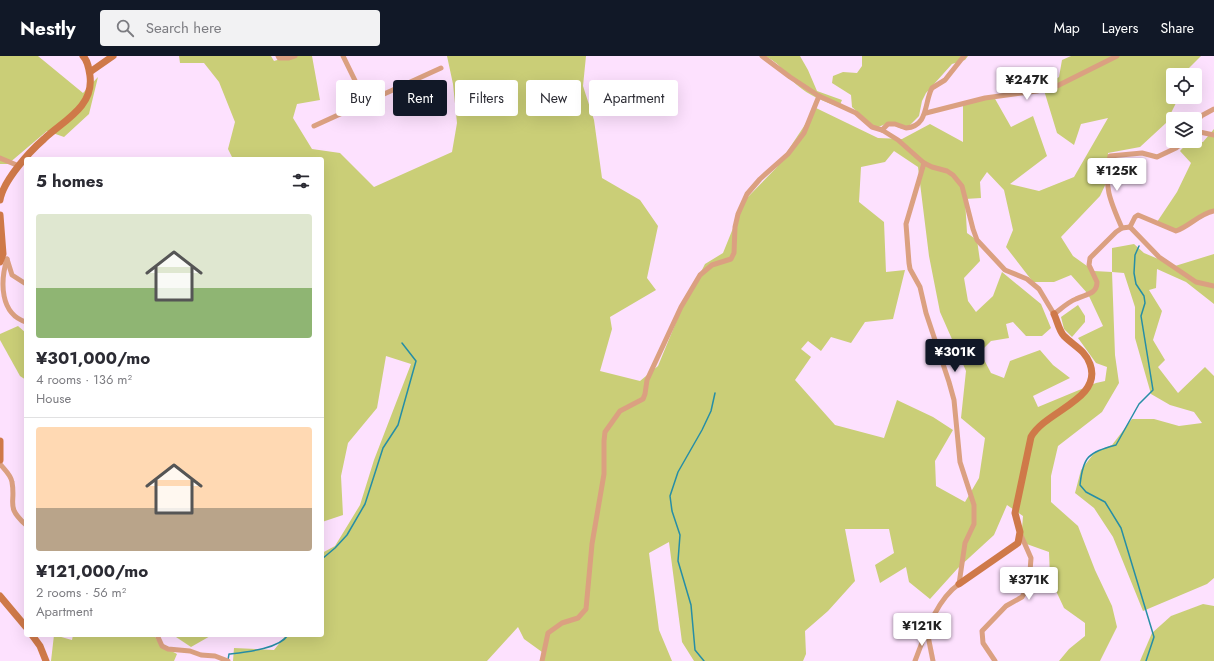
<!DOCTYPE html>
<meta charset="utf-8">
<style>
:root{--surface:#fff;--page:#f2f2f3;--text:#2b2b33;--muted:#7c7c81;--line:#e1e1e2;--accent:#111827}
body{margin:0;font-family:Jost,sans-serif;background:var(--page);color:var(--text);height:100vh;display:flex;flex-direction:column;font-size:15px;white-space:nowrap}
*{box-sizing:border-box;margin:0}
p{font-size:13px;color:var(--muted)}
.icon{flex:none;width:22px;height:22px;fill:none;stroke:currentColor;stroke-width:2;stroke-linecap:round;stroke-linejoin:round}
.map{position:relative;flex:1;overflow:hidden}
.sheet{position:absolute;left:24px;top:101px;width:300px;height:480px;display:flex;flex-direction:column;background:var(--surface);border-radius:4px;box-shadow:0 4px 16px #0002}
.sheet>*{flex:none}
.guide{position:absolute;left:336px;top:24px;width:380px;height:36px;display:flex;gap:8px}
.buttons{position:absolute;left:1166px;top:12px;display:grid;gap:8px}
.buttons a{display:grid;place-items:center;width:36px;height:36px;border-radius:4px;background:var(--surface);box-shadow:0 4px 16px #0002;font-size:20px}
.price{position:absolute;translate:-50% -34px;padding:0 9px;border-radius:4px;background:#fff;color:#222;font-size:13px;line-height:26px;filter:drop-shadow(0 1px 2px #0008)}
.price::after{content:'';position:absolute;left:50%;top:24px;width:12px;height:9px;margin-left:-6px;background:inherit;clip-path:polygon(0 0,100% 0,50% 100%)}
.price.current{background:var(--accent);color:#fff}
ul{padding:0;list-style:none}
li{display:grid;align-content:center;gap:8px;height:212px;padding:0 12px}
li+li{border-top:1px solid var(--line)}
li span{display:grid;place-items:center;height:124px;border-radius:4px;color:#555}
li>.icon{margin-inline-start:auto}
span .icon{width:72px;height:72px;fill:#fffc;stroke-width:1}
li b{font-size:17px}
h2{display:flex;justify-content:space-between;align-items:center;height:48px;padding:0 12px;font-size:17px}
.chip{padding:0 14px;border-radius:4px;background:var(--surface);box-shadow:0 4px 16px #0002;font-size:14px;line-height:36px}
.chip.current{background:var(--accent);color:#fff}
header{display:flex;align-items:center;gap:24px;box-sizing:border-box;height:56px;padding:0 20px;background:var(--accent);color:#fff}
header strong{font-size:19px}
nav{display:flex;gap:22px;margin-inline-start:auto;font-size:14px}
.search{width:280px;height:36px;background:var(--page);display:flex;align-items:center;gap:10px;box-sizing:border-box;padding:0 14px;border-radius:4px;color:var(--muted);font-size:15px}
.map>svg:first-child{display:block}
.green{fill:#cace77;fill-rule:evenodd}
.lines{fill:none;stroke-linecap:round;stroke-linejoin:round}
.stream{stroke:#268ea6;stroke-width:1.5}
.street{stroke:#dba081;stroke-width:5}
.secondary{stroke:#cf7949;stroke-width:7}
</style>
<header>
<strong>Nestly</strong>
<div class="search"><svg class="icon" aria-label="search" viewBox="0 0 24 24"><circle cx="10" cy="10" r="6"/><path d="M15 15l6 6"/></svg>Search here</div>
<nav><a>Map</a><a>Layers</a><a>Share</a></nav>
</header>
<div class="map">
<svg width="1214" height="605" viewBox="0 0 1214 605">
<rect width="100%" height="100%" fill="#fde1fe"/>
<g class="green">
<polygon points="0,0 38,0 83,37 98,21 89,58 64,81 47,75 8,108 0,108"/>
<path d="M 179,0 L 271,0 L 274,5 L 291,0 L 312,0 L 320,44 L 297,48 L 293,62 L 312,93 L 340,97 L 374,131 L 452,96 L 457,67 L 453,28 L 447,0 L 586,0 L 583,30 L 594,64 L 602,122 L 640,144 L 658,170 L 647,222 L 656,234 L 610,261 L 612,273 L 600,315 L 640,325 L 658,310 L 679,259 L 705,208 L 723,197 L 744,145 L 777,111 L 816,52 L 878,82 L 902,83 L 930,68 L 963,86 L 963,49 L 994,41 L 1011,71 L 1033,60 L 1047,100 L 1010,128 L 1039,135 L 1074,121 L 1108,62 L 1081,68 L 1074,89 L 1057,77 L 1043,31 L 1059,21 L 1062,4 L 1071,0 L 1204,0 L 1201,0 L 1182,19 L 1173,19 L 1173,41 L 1179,41 L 1166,67 L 1140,91 L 1108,97 L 1108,123 L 1100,140 L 1061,181 L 1073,200 L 1094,215 L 1112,216 L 1112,192 L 1134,188 L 1144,197 L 1175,210 L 1214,198 L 1214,248 L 1186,226 L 1157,213 L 1156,232 L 1149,234 L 1162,255 L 1153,284 L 1165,304 L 1158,311 L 1178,337 L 1205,311 L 1214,320 L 1214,522 L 1207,528 L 1143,555 L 1113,481 L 1094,452 L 1075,437 L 1081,414 L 1095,396 L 1112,389 L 1132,363 L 1154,363 L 1179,370 L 1202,367 L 1194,356 L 1170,349 L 1151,338 L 1135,282 L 1135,251 L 1124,217 L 1112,216 L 1115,299 L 1119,327 L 1102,356 L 1058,390 L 1051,420 L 1051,446 L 1078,470 L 1095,514 L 1112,550 L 1117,571 L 1100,605 L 1059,605 L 1069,593 L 1085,580 L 1085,567 L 1064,552 L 1050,522 L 1049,496 L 1021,486 L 1023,460 L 1007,449 L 994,479 L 958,512 L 930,543 L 909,526 L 906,511 L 880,527 L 875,509 L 894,497 L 889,473 L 845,473 L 855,525 L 828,555 L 805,575 L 806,598 L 803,605 L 694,605 L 682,586 L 669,486 L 649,497 L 659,574 L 672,605 L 541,605 L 542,596 L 524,583 L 518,571 L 487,605 L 233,605 L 234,592 L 274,594 L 286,579 L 322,579 L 322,497 L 335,490 L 360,449 L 374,404 L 411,308 L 386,300 L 377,352 L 348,387 L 341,420 L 343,459 L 322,466 L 322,316 L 324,315 L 322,310 L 322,103 L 233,103 L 228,93 L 235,66 L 219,26 L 204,7 L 180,7 ZM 894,95 L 918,111 L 929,200 L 940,256 L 966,315 L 961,362 L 985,382 L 979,422 L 965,446 L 936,430 L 935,405 L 953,374 L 933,361 L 897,344 L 884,382 L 835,369 L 795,324 L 811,301 L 801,293 L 808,285 L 821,295 L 831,281 L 851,287 L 865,266 L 893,263 L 905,214 L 886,216 L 884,166 L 859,146 L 861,111 L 885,106 ZM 987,116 L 1004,134 L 1013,174 L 1006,191 L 1033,226 L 1054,226 L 1071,219 L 1088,238 L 1103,270 L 1078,282 L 1096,307 L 1107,311 L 1105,325 L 1096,327 L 1038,351 L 1033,340 L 1070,322 L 1053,309 L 1040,294 L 1010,305 L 1004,322 L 991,317 L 980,296 L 991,285 L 1009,282 L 1006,268 L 1013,266 L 1026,280 L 1042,280 L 1051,272 L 1041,248 L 1002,216 L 993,240 L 976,256 L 968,245 L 964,222 L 980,205 L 977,184 L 967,177 L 965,143 L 981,142 L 980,126 Z"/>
<path d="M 764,0 L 800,0 L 808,14 L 817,35 L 842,44 L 839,51 C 825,46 808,39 797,29 C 785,18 781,7 764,0 Z"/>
<polygon points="862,0 968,0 965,4 952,8 926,37 922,45 919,60 910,69 902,73 888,67 876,72 852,51 851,39 832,27 833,20 843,16 857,17 862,10"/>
<path d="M 1214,73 L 1214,155 L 1183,173 L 1170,175 L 1157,166 L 1177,136 L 1191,107 L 1180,95 C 1188,86 1191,83 1203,86 Z"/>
<polygon points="1078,249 1085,260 1085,266 1072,281 1064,273 1061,261"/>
<polygon points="18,270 26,277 26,324 20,320 0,284 0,278"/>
<polygon points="1203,548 1214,550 1214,605 1140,605 1152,577 1171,560"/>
<polygon points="54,579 72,584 73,579 154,579 160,589 177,598 174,605 51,605"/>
<polygon points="178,579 212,579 191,591 176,581"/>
</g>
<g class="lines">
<g class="stream">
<path d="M 1139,190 L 1135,199 L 1134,217 L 1136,228 L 1144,240 L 1145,247 L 1141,260 L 1153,334 L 1139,348 L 1116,389 C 1088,397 1083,400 1080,429 L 1086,436 L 1105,446 L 1121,472 L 1154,581 L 1146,605"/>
<polyline points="322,503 335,492 347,479 365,448 383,392 398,369 416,305 402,287"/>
<path d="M 228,604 L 229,598 C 246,596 279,593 288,579"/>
<polyline points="704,605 695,594 691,549 678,505 680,479 672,455 670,440 678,416 702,374 711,355 715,337"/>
</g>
<g class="street">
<polyline points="278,0 279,2 289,2 295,0"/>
<polyline points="343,0 366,47"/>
<path d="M 762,0 L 790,21 L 819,40 L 856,57 L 872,71 L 882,74 L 898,84 L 924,107 L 932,111 L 947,115 L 953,119 L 962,130 L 973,173 L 977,184 L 1005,214 L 1027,223 L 1039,233 L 1054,258 C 1061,253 1068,246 1076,243 C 1085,238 1097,239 1097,226 L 1089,209 L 1090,202 L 1116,176 L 1122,172 L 1130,171"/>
<polyline points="926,57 985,42 1037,35 1057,30 1117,0"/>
<polyline points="1195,69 1201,60 1214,53"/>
<polyline points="314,70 441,12"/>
<path d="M 882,74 L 888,68 L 895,68 L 906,72 C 929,70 924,46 932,32 L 945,24 L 964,0"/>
<polyline points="1195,75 1214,79"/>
<polyline points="0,102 19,110"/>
<polyline points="1130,171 1159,201 1196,226 1214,230"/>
<path d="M 1130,171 L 1135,161 L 1138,159 L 1176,175 C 1190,170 1199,158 1214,155"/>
<path d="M 1122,172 C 1110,145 1103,129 1110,100 L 1142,97 L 1157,101 L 1176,92 L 1185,85"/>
<path d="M 7,203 C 0,226 0,258 26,266"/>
<polyline points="7,203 12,219 26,228"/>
<path d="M 0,408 C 5,414 11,419 12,426 C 16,448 5,450 26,469"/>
<polyline points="927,575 933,605"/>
<polyline points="157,579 162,590 168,593 190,595 201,599 215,600 228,605"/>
<polyline points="542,605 548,577 562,567 578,562 586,553 592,488 604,418 604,385 605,376 620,355 643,343 645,338 647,324 681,251 700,219 712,209 731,203 734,197 735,171 738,158 747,138 760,123 788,98 804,77 819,40"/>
<path d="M 915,605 C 925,579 936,544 959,528 L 965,487 L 974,468 L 974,449 L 960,406 L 954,344 L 949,326 L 926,257 L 920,231 L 910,213 L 909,207 L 906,168 L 924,107"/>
<polyline points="995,605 983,587 982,575 1006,550 1022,541 1029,529 1031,502 1020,477"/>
</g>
<g class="secondary">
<polyline points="90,16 113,0"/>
<path d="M 0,144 C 3,125 29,96 44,83 C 63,65 94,51 90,20 C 89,13 88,5 83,0"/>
<polyline points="0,159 3,198 0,206"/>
<polyline points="0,385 0,404"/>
<path d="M 959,528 L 1018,487 L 1020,476 L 1015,457 L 1031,381 C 1045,355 1103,343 1090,308 C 1085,294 1074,290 1064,280 C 1059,275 1057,264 1054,258"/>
<polyline points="0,540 26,571"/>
<polyline points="32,579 40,590 46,605"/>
</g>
</g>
</svg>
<div class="buttons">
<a><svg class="icon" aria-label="locate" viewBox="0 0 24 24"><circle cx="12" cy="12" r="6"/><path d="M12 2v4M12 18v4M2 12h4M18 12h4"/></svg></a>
<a><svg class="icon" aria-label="layers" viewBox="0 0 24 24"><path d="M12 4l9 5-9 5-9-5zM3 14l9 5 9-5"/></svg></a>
</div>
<b class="price" style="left:1027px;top:45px">¥247K</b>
<b class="price" style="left:1117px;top:136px">¥125K</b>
<b class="price current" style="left:955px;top:317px">¥301K</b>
<b class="price" style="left:1029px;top:545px">¥371K</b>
<b class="price" style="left:922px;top:591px">¥121K</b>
<div class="guide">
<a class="chip">Buy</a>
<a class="chip current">Rent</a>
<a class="chip">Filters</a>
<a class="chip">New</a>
<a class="chip">Apartment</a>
</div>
<section class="sheet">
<h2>5 homes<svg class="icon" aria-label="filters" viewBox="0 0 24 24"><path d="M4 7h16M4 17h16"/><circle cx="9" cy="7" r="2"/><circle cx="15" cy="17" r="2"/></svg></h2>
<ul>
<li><span style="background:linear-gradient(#dfe7d0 60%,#8fb573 0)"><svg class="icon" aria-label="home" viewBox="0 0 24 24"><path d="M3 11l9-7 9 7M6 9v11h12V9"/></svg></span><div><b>¥301,000/mo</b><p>4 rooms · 136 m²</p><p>House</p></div></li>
<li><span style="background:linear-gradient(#ffd9b3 65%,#b9a48a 0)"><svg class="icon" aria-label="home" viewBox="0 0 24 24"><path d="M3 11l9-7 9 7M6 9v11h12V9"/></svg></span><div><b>¥121,000/mo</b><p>2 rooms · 56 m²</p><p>Apartment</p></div></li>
</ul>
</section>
</div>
